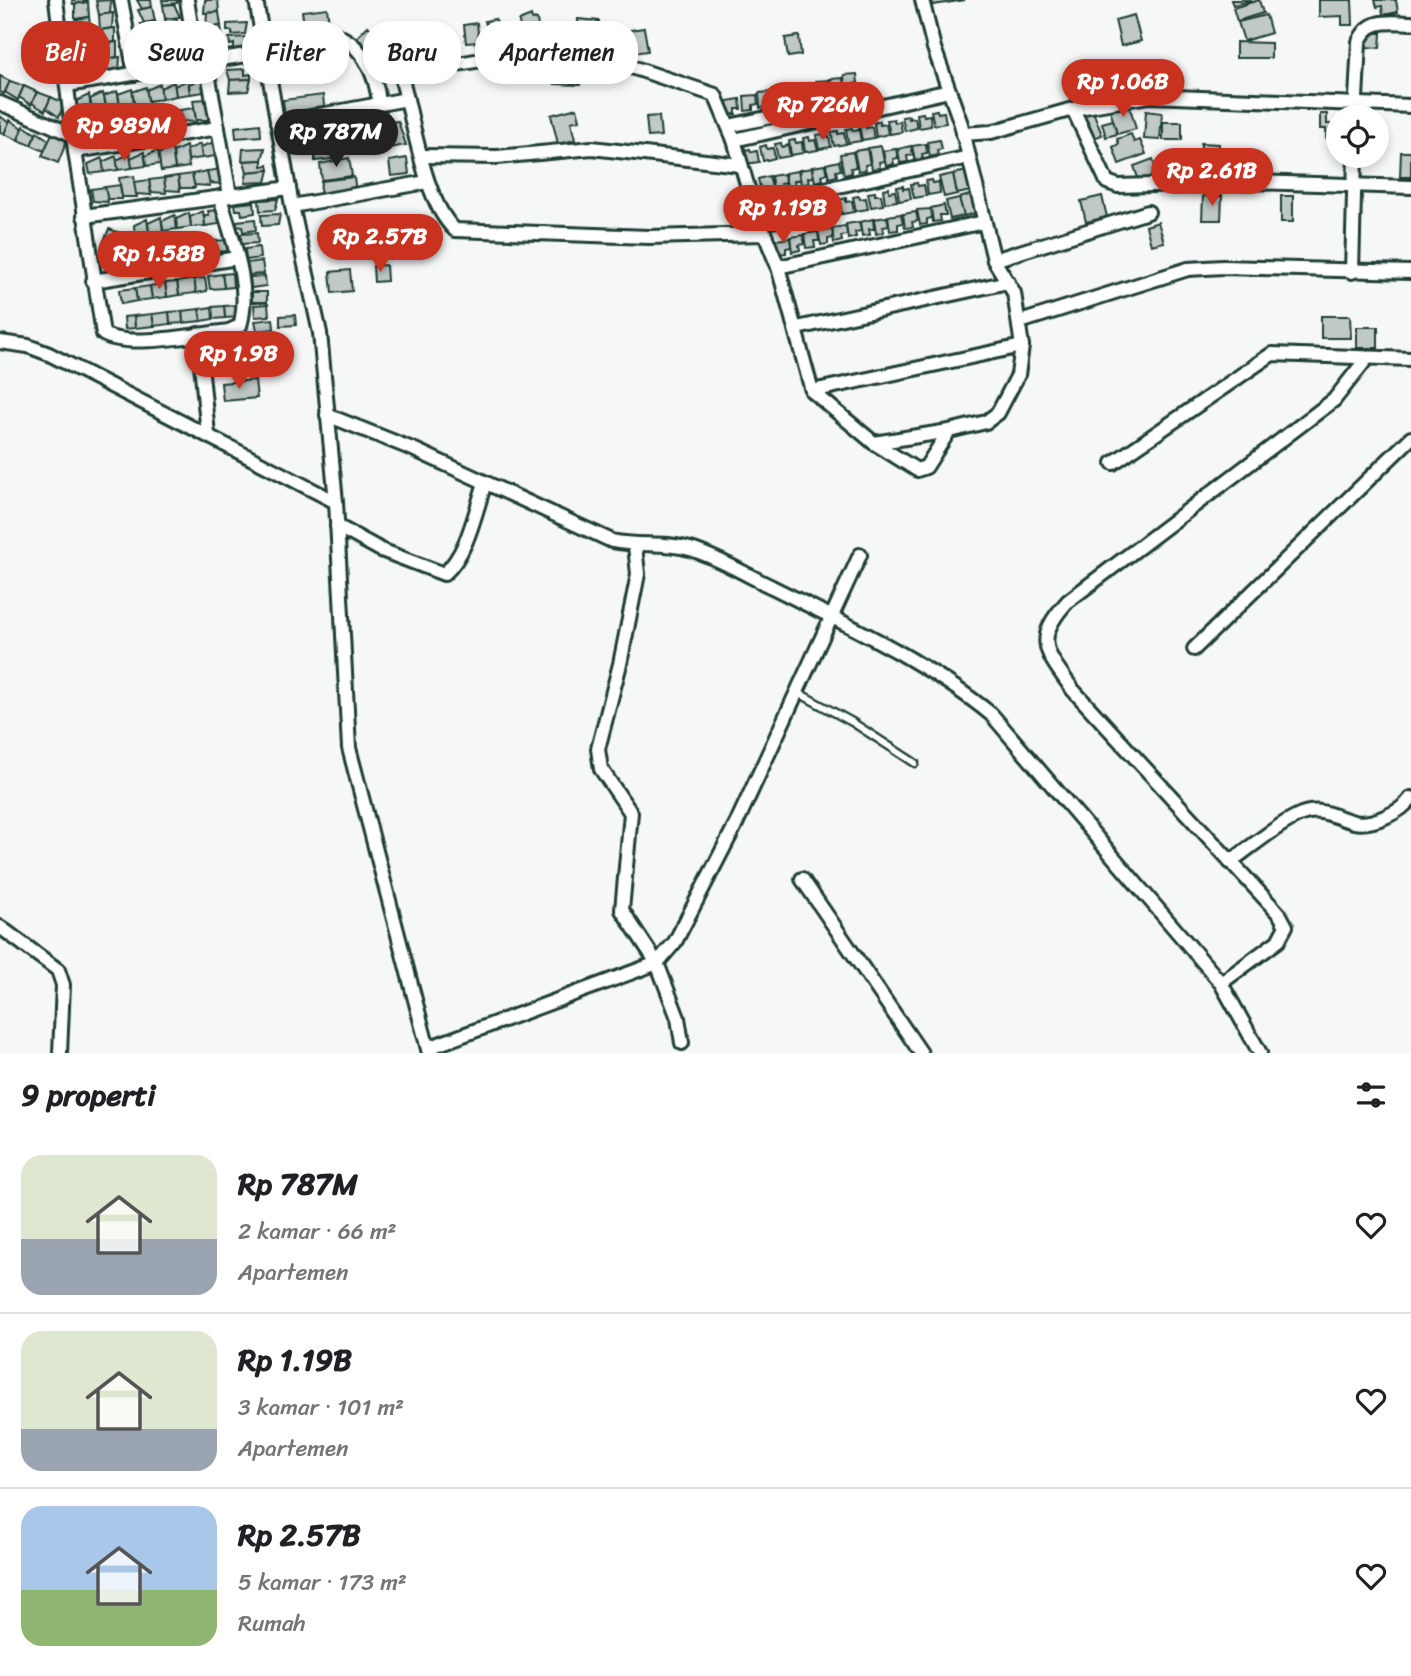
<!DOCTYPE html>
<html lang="id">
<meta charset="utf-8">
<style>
:root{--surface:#fff;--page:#f2f2f2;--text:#202124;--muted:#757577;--line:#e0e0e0;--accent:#c8321e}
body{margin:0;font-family:Sriracha,sans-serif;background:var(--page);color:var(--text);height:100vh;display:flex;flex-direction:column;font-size:26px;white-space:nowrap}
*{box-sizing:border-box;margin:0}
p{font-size:23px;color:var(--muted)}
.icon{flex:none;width:38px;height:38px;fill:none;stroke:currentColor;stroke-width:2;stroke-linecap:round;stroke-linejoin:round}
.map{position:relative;height:1053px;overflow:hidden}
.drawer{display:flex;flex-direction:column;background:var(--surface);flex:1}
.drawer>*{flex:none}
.banner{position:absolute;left:21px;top:21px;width:700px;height:63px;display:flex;gap:14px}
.controls{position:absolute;left:1326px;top:105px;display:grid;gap:14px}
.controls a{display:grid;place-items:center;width:63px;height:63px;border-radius:50%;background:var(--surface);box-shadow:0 4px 10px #0003;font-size:35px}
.price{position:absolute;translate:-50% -60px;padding:0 16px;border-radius:24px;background:var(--accent);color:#fff;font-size:23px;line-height:46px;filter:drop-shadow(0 2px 4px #0008)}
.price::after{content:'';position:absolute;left:50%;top:42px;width:21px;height:16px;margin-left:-10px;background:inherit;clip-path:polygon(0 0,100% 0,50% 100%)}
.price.current{background:#222;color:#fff}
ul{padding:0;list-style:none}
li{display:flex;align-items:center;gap:21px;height:175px;padding:0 21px}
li+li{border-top:2px solid var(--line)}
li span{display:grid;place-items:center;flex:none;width:196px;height:140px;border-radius:21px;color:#555}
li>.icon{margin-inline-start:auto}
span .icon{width:84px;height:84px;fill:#fffc;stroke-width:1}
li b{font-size:30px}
h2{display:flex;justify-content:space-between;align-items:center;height:84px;padding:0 21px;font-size:30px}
.chip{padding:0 24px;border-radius:28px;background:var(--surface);box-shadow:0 4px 10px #0003;font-size:24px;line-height:63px}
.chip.current{background:var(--accent);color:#fff}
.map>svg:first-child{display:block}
.building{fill:#c0c9c6;stroke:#1f3d34;stroke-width:2}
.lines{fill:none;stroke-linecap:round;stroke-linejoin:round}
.lane-casing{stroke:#1f3d34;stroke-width:11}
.street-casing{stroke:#1f3d34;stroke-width:18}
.lane{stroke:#fff;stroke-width:6}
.street{stroke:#fff;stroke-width:12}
</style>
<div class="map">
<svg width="1411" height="1053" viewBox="0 0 1411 1053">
<rect width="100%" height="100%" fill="#f6f7f7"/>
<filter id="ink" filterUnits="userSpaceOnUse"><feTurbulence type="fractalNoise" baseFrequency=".0143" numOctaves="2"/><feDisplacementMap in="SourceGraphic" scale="14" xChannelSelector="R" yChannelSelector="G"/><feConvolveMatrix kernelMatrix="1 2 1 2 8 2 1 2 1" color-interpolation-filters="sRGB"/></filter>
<g filter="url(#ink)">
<g class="building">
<polygon points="72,0 87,0 88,2 73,4"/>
<polygon points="111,0 110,14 99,15 96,1"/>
<polygon points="137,0 151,0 152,7 142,9"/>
<polygon points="162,0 177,0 177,3 163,5"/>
<polygon points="205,0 218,0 219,12 204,13"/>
<polygon points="932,0 965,0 933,5"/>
<polygon points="1231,0 1251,0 1251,1 1233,5"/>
<polygon points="1259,0 1263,13 1237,21 1233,8"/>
<polygon points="1319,0 1352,0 1353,25 1342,25 1342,16 1319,17"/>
<polygon points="1375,0 1396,0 1398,12 1383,15 1382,6 1377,7"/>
<polygon points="88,2 89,17 75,19 75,4"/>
<polygon points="174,4 180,17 165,19 163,5"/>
<polygon points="152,7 155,21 144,23 138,10"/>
<polygon points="327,8 329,23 304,25 302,11"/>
<polygon points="219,12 221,26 206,28 207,13"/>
<polygon points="113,13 112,28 100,30 99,15"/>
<polygon points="1134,15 1141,41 1121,46 1115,20"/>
<polygon points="1266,15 1271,33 1244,41 1238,22"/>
<polygon points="531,16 532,20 537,19 538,27 520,29 519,21"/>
<polygon points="89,17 91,32 76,34 77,19"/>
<polygon points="176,18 182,31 168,34 165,19"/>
<polygon points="495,19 502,32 498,33 499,37 490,39 485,21"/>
<polygon points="578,19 599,21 597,39 581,36 582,25 578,25"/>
<polygon points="155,21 157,35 147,37 141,24"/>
<polygon points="294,22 296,29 277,33 276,26"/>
<polygon points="247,23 245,34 232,35 232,31 227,31 227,24"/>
<polygon points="477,23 479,42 466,43 464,25"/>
<polygon points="221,26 223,41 208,42 209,27"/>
<polygon points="368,26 377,36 382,32 391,42 374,56 357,37"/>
<polygon points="115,28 115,42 103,44 100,30"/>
<polygon points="644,28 648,51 633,53 630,30"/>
<polygon points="91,32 93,46 78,48 79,33"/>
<polygon points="178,32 184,45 170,48 168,34"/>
<polygon points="1366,32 1381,33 1380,48 1365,47"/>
<polygon points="157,35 159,49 149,51 143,38"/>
<polygon points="799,36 801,55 788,57 785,38"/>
<polygon points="250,37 247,48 234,49 234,44 230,45 229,38"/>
<polygon points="223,41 224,55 210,57 211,42"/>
<polygon points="117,42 117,57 105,59 103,44"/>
<polygon points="1236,42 1271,43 1271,58 1236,58"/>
<polygon points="93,46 95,61 80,62 81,48"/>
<polygon points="180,46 186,59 172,61 170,48"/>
<polygon points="159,49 161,63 151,65 145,51"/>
<polygon points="120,57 119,71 107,73 105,59"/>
<polygon points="95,61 97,75 82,77 83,62"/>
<polygon points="557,61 575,62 575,72 581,72 580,85 555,84"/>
<polygon points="245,69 245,75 251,74 251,79 230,80 227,70"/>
<polygon points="857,74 858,83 853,84 853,89 845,90 844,75"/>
<polygon points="0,76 10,81 4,94 0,92"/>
<polygon points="202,78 204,92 190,94 189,84"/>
<polygon points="843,78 844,87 839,87 839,93 831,93 830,79"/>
<polygon points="251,79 248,91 229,92 230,80"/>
<polygon points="188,80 190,94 176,96 174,86"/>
<polygon points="830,80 830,89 825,90 825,95 817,96 816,81"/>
<polygon points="10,81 24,86 18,100 5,92"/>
<polygon points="174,82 176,96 162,99 160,88"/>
<polygon points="815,83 816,92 810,93 811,98 803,99 801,84"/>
<polygon points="160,84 162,99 148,101 146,90"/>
<polygon points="24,86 37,92 31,105 19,97"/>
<polygon points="801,86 801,96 796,96 796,101 788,102 787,88"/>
<polygon points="146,87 149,107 135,110 132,92"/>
<polygon points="132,89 134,103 120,105 118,94"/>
<polygon points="787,89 787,98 782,99 782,104 774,104 773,90"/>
<polygon points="117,91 120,105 106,107 104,96"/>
<polygon points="37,92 51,97 45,111 32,103"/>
<polygon points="772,92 773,101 768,102 768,107 760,108 759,93"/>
<polygon points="103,93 106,107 92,109 90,99"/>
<polygon points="89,95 92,115 78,117 76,101"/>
<polygon points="323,95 324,106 316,107 316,112 285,116 283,100"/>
<polygon points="757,95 758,104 753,105 753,110 745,111 744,96"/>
<polygon points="51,97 64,103 59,117 46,108"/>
<polygon points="207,99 210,120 196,120 193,100"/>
<polygon points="740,99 741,109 736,109 736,114 728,115 727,101"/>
<polygon points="1129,104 1136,129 1117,134 1110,110"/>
<polygon points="152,108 155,128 139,128 137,111"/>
<polygon points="194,108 196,122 182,121 180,110"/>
<polygon points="577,108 580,120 571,122 575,140 558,144 551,115"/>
<polygon points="180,110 182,124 169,124 167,111"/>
<polygon points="937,110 938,113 944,112 946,123 934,125 931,111"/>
<polygon points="167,111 169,127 154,126 152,114"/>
<polygon points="1093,111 1102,135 1091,139 1082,115"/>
<polygon points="1146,111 1162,113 1160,140 1144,139"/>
<polygon points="923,113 924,116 930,115 931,126 919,128 917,114"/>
<polygon points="1320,114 1327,114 1327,124 1339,124 1339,145 1335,145 1335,139 1326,138 1326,129 1320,129"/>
<polygon points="0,116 9,123 4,134 0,132"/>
<polygon points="138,116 140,130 125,130 123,118"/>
<polygon points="659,116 661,136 648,137 646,117"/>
<polygon points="909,116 909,119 915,118 917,128 905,131 902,117"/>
<polygon points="123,118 125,133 111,132 109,120"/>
<polygon points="388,119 388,122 398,121 406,145 383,149 379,121"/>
<polygon points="894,119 895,123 900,121 902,132 890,134 887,120"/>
<polygon points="10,120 22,128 18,140 4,134"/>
<polygon points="109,120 111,134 96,134 94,122"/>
<polygon points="1113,120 1117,134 1106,137 1102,123"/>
<polygon points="880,121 880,125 886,124 888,134 876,137 874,123"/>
<polygon points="94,122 96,136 81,135 80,124"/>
<rect x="1163" y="122" width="19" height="18"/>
<polygon points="260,124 261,136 236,138 235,127"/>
<polygon points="866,125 866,128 872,127 874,138 862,140 859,126"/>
<polygon points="24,126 36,134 31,145 18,140"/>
<polygon points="852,128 853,131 859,130 861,141 848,143 846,129"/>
<polygon points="53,131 68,138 58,163 42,156"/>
<polygon points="838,131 838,134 844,133 846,144 834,146 831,132"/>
<polygon points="37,132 49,140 44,151 31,145"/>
<polygon points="823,134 824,137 829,136 831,147 819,149 816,135"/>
<polygon points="1131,134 1134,142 1140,140 1146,154 1119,164 1113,147 1119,144 1117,139"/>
<polygon points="809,137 810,141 815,140 818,150 805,152 803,138"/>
<polygon points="338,140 340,158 315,161 315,143"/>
<polygon points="795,140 796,143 802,142 803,153 791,155 789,141"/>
<polygon points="940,140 942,149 937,150 938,155 930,157 927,142"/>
<polygon points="214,142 216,156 202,158 201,147"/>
<polygon points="781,143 782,147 788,145 790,156 778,158 775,144"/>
<polygon points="1201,143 1219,144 1218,169 1200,169"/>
<polygon points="200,144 202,158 188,160 187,150"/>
<polygon points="926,144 927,153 922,154 923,159 915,160 912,146"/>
<polygon points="766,145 767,149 773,148 775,158 763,161 760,147"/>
<polygon points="186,146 189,167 175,169 173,152"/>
<polygon points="881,146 884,161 879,162 880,168 872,169 868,148"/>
<polygon points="911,146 913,155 907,156 908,162 900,163 898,149"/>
<polygon points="172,148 175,169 161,171 158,154"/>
<polygon points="265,148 262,160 242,161 243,149"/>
<polygon points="750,149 751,152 757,151 759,162 746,164 744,150"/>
<polygon points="867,149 870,164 865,165 866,170 858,171 854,151"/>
<polygon points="896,149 898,158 893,159 894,164 886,166 883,151"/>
<polygon points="158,150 160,164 146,166 145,156"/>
<polygon points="1221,150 1236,151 1234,169 1220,168"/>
<polygon points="144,152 146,166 132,168 130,158"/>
<polygon points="853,152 856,167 851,168 852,173 844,175 840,154"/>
<polygon points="1401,152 1411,152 1411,177 1400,177"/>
<polygon points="130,154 132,168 118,170 116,160"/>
<polygon points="116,156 118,170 104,172 102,162"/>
<polygon points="102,158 104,172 90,174 88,164"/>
<polygon points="349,158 352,176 322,180 320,164"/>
<polygon points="407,158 409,174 391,176 389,161"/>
<polygon points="1153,159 1159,177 1140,184 1134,166"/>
<polygon points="262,160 262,166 268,165 269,170 247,172 244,161"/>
<polygon points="839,161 841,170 836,171 837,176 829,178 826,164"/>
<polygon points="825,165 827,174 822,175 823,180 815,182 812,167"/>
<polygon points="812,168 813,177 808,178 809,183 801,185 799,170"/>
<polygon points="222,169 224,184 209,183 207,171"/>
<polygon points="269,170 266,182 245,183 247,172"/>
<polygon points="207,171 210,186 194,185 192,174"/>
<polygon points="798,171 800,180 794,181 795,186 787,188 785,173"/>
<polygon points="967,171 971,191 957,194 953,174"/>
<polygon points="192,174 195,188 180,188 178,176"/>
<polygon points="784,174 785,183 780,184 781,189 773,190 771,176"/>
<polygon points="953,174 957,194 944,197 939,177"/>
<polygon points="134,176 137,197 122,197 119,178"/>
<polygon points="178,176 180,191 165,190 164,178"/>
<polygon points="769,176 773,191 761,191 758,179"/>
<polygon points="354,177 356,194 320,198 321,181"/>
<polygon points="164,178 166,193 151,192 149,180"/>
<polygon points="149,180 151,195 136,194 134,182"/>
<polygon points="932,180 933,183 939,182 940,193 928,195 926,181"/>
<polygon points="917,183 918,186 924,185 926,196 914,198 911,184"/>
<polygon points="120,185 122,199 107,199 105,187"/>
<polygon points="903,186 903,189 909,188 911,199 899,201 897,187"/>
<polygon points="105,187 108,202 93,201 91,189"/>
<polygon points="889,188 889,192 895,191 897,201 885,203 883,189"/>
<polygon points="875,192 875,195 881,195 883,205 871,207 868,193"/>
<polygon points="973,194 977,213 964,216 959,198"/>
<polygon points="859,196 860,199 866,198 868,209 856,211 853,197"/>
<polygon points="1102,196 1107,217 1086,222 1081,201"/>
<polygon points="1203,196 1222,196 1221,220 1202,220"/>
<rect x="1281" y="196" width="12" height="26"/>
<polygon points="846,198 846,202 852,201 854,212 842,214 839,200"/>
<polygon points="959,198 964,216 950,219 946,201"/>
<polygon points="278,199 275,210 260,211 259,200"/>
<polygon points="832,201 833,205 838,204 840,214 828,217 826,202"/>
<polygon points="254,202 255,213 242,215 241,210 236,210 235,204"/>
<polygon points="818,204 819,208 825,207 827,217 814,220 812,205"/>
<polygon points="944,205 946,215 940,215 941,221 933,222 931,208"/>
<polygon points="804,208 804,212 810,211 812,221 800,223 797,209"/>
<polygon points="931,209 932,218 927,219 927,224 920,225 917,210"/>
<polygon points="218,210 219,224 205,226 204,215 209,215 208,211"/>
<polygon points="203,211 205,226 191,227 190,217"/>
<polygon points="789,211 790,214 796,213 798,224 785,226 783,212"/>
<polygon points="916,212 918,221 912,222 913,227 905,228 903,214"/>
<polygon points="189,213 191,227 177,229 176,219"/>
<polygon points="781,213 784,227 771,229 769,219"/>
<polygon points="280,214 278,225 262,226 261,215"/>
<polygon points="901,214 903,223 898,224 898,230 890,231 888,216"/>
<polygon points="175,215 177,229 163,231 162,221"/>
<polygon points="161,217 163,231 149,233 148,223"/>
<polygon points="887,217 889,226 883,227 884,232 876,234 874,219"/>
<polygon points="147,219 149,233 135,235 134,225"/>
<polygon points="255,219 256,230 243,232 242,226 237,227 237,221"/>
<polygon points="873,219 874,229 869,229 870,235 862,236 860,222"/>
<polygon points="859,222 861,231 855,232 856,237 848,239 846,224"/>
<polygon points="1158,222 1164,242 1151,245 1146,226"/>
<polygon points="846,226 847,235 841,236 842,241 834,243 832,228"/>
<polygon points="109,229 123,234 117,248 103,243"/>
<polygon points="832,229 833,238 828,239 828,244 821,245 818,231"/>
<polygon points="818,232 819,241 814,241 815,247 806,248 804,234"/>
<polygon points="257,233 258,243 241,244 241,234"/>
<polygon points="803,235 805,244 799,245 800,250 792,252 790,237"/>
<polygon points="790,238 791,247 786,248 786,253 778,254 776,240"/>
<polygon points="228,240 229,251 214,252 213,241"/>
<polygon points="213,241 214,252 202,253 201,242"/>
<polygon points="201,242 202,253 187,255 186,243"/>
<polygon points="186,243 187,255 173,256 172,244"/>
<polygon points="171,246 172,259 154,260 153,247"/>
<polygon points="138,247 153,247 154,260 139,261"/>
<polygon points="259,247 260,258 246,260 245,249"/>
<polygon points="262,261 264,274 248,275 247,263"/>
<polygon points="386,265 387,281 374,282 373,266"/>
<polygon points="350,270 352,291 332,293 330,272"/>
<polygon points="232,273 233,287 224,288 222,274"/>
<polygon points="222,274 224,288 210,289 208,276"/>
<polygon points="265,276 266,286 251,288 250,277"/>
<polygon points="205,278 207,291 196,293 194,279"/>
<polygon points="194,279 196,293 179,295 177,282"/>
<polygon points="177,282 179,295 167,297 165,283"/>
<polygon points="165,283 167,297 152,299 150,286"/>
<polygon points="150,286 152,299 137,301 135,288"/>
<polygon points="135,288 137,301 121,304 119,290"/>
<rect x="252" y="292" width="15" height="10"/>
<polygon points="268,304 269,316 255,317 254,305"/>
<polygon points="237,305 238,317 225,318 224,306"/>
<polygon points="224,306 225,318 213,319 212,307"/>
<polygon points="212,307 213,319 201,321 199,309"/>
<polygon points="199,309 201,321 183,323 182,311"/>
<polygon points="182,311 183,323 170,324 169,312"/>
<polygon points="169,312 170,324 154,326 152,314"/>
<polygon points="152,314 154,326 135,328 134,316"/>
<polygon points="295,315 296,325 280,326 280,316"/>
<polygon points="134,316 135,328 125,329 124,317"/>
<polygon points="1321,316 1350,316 1351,338 1321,338"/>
<polygon points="273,319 274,329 257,331 255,321"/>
<rect x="1357" y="327" width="21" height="21"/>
<polygon points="255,380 257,398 223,401 221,383"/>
</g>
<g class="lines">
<defs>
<polyline id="lane" points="797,692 852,722 915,763"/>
<g id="street">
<path d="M 56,0 L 75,151 L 103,334 C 129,349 198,334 229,331 L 240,326 C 252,285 231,237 220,197"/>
<polyline points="121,0 135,74"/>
<polyline points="187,0 197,63"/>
<polyline points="256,0 292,206 320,333 336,502 349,748 429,1053"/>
<path d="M 262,40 C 283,37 308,29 328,33 C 361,39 377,75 379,104"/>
<polyline points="206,62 230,195"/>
<polyline points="67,85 264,52"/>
<polyline points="0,103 73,135"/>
<polyline points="1073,109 1107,182 1118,186 1252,182 1411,187"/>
<path d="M 1355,117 L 1359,42 C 1369,18 1388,22 1411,23"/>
<polyline points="277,123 407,99"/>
<polyline points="729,126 846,101 854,101 866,111"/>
<polyline points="963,134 991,132 1073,109 1149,96 1411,106"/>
<polyline points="734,140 949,91"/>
<polyline points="75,151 218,128"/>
<polyline points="423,156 497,157 592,148 740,165"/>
<polyline points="753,205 969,157"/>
<polyline points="292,206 427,182"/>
<polyline points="84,216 289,188"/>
<path d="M 763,234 L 649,237 L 455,230 C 424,201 415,126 403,84 L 406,73 L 551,48 L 578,49 L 715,95 L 734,140 L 753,205 L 778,267 L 812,391 L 874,443 L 917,470 L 926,467 L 949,431 L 986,422 L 998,413 L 1018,375 L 1022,346 L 1014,293 L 994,260 L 961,124 L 934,48 L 922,0"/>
<polyline points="994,260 1148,212"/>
<polyline points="778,267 984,222"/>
<polyline points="1352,272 1355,156"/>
<polyline points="93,281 237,258"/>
<polyline points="1020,322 1188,269 1223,267 1411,272"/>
<polyline points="797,328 1008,282"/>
<polyline points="198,334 208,434"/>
<polyline points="0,342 28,346 49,354 336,502"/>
<polyline points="812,391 1022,346"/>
<path d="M 327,415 L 415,450 L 612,541 C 639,547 663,541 690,549 C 718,557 746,575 772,587 C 848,625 926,661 992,715 L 1221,983 L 1260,1053"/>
<polyline points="874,443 949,431"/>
<polyline points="1113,463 1272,354 1411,359"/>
<path d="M 337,526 L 381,550 L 444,574 C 468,553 475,512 485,483"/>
<polyline points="635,546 638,574 620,664 598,749 601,769 631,813 622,910 657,963 678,1018 682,1043"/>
<polyline points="1194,649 1411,438"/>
<path d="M 1230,862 C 1251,847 1274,827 1297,816 C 1320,805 1333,817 1354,822 C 1371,826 1402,812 1411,798"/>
<polyline points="802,879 921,1053"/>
<polyline points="0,927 58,970 63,985 60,1053"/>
<path d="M 1221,983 L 1278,941 L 1286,926 L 1280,915 L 1073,690 C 1046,652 1032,640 1068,601 L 1334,400 L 1367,358"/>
<polyline points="428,1048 657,963 675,942 736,824 860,555"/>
</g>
</defs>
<use href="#lane" class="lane-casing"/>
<use href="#street" class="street-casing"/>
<use href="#lane" class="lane"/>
<use href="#street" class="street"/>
</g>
</g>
</svg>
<div class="controls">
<a><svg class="icon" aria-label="locate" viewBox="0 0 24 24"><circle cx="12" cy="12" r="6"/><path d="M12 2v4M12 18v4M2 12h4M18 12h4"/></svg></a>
</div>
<b class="price" style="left:1123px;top:119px">Rp 1.06B</b>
<b class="price" style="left:823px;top:142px">Rp 726M</b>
<b class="price" style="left:124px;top:163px">Rp 989M</b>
<b class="price current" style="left:336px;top:169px">Rp 787M</b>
<b class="price" style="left:1212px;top:208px">Rp 2.61B</b>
<b class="price" style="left:783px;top:245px">Rp 1.19B</b>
<b class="price" style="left:380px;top:274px">Rp 2.57B</b>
<b class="price" style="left:159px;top:291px">Rp 1.58B</b>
<b class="price" style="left:239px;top:391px">Rp 1.9B</b>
<div class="banner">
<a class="chip current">Beli</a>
<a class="chip">Sewa</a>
<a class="chip">Filter</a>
<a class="chip">Baru</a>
<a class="chip">Apartemen</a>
</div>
</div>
<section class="drawer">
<h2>9 properti<svg class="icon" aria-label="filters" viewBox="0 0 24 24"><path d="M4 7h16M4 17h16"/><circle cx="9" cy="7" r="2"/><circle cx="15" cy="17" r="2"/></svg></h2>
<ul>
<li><span style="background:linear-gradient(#dfe7d0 60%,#9aa5b1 0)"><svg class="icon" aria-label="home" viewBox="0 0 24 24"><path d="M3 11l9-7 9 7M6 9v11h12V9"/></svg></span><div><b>Rp 787M</b><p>2 kamar · 66 m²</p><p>Apartemen</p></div><svg class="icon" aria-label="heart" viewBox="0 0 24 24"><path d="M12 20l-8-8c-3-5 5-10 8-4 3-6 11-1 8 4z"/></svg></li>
<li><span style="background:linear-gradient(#dfe7d0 70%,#9aa5b1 0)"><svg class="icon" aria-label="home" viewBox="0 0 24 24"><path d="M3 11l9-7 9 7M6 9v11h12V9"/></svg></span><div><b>Rp 1.19B</b><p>3 kamar · 101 m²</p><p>Apartemen</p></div><svg class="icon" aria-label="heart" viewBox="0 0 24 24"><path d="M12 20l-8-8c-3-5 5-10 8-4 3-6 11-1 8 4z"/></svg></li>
<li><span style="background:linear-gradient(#a9c7e8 60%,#8fb573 0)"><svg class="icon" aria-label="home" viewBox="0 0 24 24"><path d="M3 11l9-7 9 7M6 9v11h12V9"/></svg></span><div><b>Rp 2.57B</b><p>5 kamar · 173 m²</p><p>Rumah</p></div><svg class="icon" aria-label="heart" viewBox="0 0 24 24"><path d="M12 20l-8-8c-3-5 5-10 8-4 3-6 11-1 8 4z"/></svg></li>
</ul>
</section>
